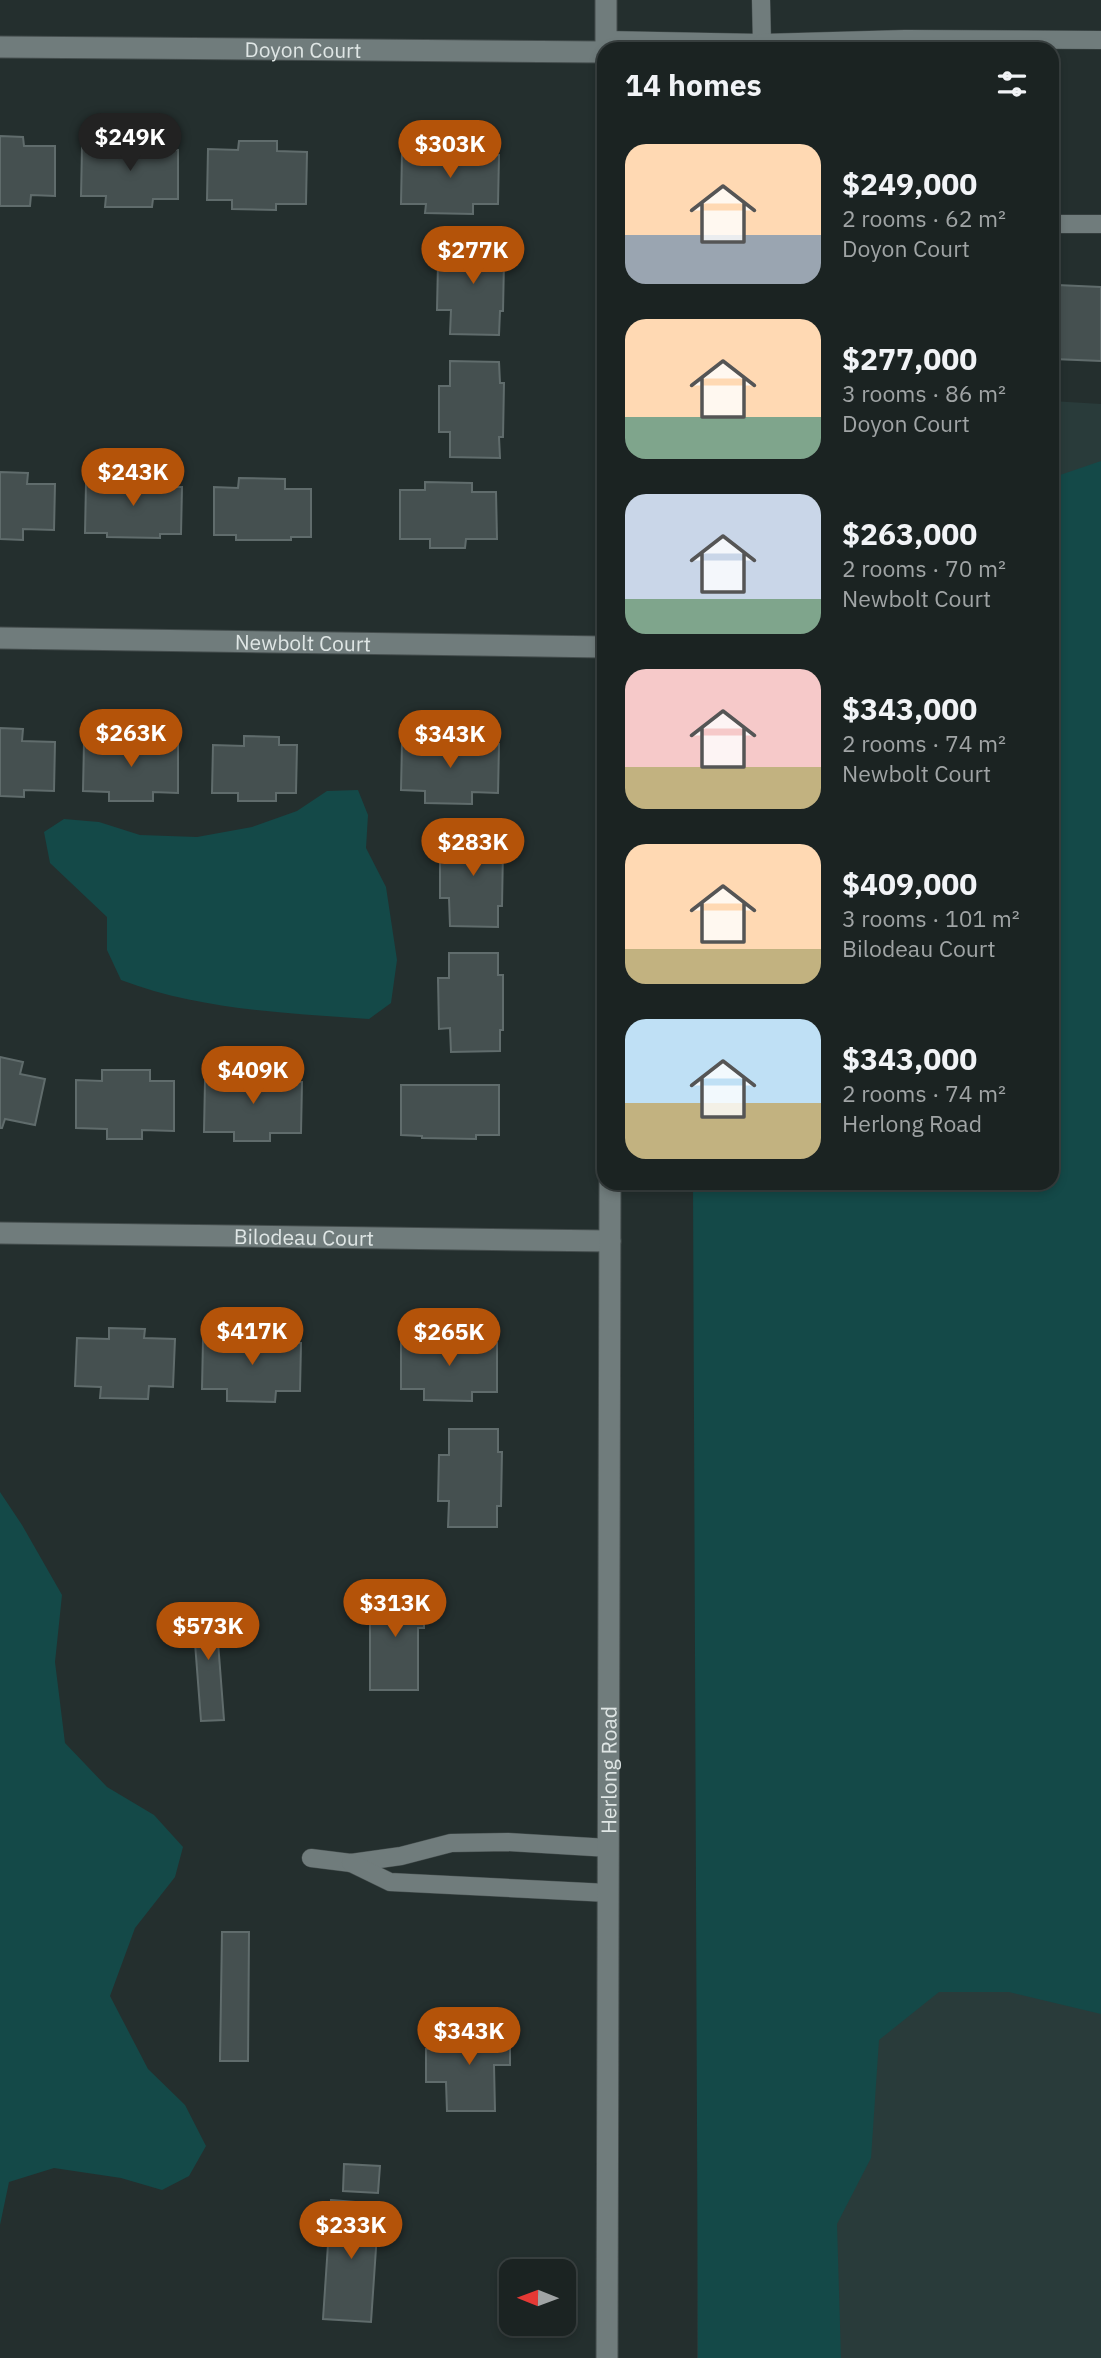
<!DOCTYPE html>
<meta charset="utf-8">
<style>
:root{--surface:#1b2322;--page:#282f2f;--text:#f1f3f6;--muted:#a0a4a5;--line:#394040;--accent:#b45309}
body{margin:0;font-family:"IBM Plex Sans",sans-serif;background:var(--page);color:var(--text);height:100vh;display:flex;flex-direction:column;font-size:26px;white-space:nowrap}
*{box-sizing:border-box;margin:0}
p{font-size:23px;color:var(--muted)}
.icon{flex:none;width:38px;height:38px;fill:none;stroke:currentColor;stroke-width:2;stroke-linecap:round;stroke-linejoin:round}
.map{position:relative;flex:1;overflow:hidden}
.sheet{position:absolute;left:597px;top:42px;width:462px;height:1148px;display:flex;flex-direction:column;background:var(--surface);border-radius:21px;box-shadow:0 4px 10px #0003,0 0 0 2px var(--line)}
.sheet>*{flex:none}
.needle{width:46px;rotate:271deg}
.tools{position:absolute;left:499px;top:2259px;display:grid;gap:14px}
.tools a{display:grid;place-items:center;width:77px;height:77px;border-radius:14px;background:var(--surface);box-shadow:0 4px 10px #0003,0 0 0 2px var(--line);font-size:35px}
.price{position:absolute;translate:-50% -60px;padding:0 16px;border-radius:24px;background:var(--accent);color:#fff;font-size:23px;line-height:46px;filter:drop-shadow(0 2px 4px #0008)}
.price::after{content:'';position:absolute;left:50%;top:42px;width:21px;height:16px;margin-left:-10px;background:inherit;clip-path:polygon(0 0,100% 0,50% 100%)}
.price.active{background:#222;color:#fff}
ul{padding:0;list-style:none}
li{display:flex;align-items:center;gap:21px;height:175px;padding:0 28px}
li span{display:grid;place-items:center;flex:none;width:196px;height:140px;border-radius:21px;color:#555}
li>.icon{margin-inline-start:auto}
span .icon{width:84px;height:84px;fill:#fffc;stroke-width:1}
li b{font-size:30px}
h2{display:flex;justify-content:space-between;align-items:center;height:84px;padding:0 28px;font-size:30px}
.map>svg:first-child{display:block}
.built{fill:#293b3a}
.green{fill:#144948}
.building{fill:#455050;stroke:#606c6c;stroke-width:2}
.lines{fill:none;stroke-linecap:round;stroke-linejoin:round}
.service-casing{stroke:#444d4d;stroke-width:19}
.minor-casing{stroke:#444d4d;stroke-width:23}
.tertiary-casing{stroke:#444d4d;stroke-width:23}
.service{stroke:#707c7c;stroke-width:18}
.minor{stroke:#707c7c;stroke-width:21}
.tertiary{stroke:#707c7c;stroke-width:21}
.labels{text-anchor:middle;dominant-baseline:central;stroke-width:5;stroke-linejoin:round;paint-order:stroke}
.street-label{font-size:21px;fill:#dfe6e5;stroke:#242f2e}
</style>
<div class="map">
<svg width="1101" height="2358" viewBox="0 0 1101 2358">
<rect width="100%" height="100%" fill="#242f2e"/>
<polygon class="built" points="1052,401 1101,404 1101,2358 697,2358 704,1183 1052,1183"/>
<g class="green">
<polygon points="1101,461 1101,2014 1009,1992 939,1992 879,2040 871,2158 837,2224 841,2358 698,2358 693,1183 1052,1183 1052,476 1060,475"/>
<path d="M 358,790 L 368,815 L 366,848 L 386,887 L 397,960 L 391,1003 L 369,1019 C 285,1013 200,1010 121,980 L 107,950 L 107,917 L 50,863 L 44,832 L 64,819 L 99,822 L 140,835 L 197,837 L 252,827 L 297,811 L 327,791 Z"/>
<polygon points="0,1492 22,1525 62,1595 55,1662 65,1743 107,1787 154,1815 183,1847 175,1877 135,1928 110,1996 148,2069 185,2105 206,2146 189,2176 162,2190 121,2178 54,2168 9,2182 0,2225"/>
</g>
<g class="building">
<polygon points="0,136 23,137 24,146 55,146 55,196 31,195 30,206 0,206"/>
<polygon points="113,138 150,139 150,149 178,150 178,199 153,199 152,207 105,207 106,196 81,196 82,147 112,148"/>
<polygon points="239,141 277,141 277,151 307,152 306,204 276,204 276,210 232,209 232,200 207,200 208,149 238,150"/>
<polygon points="424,149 478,150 477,154 499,155 498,204 473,204 473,214 425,213 426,204 401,204 402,153 424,153"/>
<polygon points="451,237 500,238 500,261 504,261 503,311 500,311 499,335 450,334 451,310 437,310 438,263 451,263"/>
<polygon points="1057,285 1101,287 1101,361 1054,359"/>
<polygon points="450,361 499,362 500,383 504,383 503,437 499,437 500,458 450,457 450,432 439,432 439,386 450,386"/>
<polygon points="0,472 28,473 27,484 55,484 54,530 23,529 23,540 0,539"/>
<polygon points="111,474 158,475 157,487 182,487 181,534 160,534 160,538 107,537 107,533 85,533 86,484 110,485"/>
<polygon points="239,478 285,479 285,489 311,489 311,537 291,537 291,540 236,540 236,535 214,535 214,487 238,488"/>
<polygon points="425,482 472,483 472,492 496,492 497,539 466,539 465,548 430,548 430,539 400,539 400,490 425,490"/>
<polygon points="0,728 23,729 22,741 55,742 54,791 24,790 24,797 0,796"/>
<polygon points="244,736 279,737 279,745 297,745 296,793 276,793 276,801 238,801 238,793 212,793 213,745 244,746"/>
<polygon points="107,739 156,740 156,743 178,743 178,793 153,792 153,801 109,801 109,792 83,791 84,742 107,743"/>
<polygon points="423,739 476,740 476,744 499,744 498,793 472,792 472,804 425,803 425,791 401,790 402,742 423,742"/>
<polygon points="450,829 500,830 499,849 503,849 502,906 498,906 498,927 450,926 449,898 440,898 440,859 450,859"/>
<polygon points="449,953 498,953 498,975 503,975 503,1030 500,1030 500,1051 451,1052 450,1028 439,1029 438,978 449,978"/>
<polygon points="0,1057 23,1062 20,1074 45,1079 35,1125 5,1119 2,1128 0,1128"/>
<polygon points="102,1070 150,1070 150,1081 174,1081 174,1131 142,1130 142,1139 107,1139 107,1129 76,1128 76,1080 102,1081"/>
<polygon points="229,1071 277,1072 277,1082 302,1082 301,1133 270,1133 270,1141 234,1141 234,1132 204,1132 205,1081 229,1082"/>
<polygon points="401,1085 499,1085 499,1135 476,1135 476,1139 422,1138 422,1136 401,1135"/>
<polygon points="109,1328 145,1329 144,1338 175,1339 173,1387 149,1386 148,1399 100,1398 101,1387 75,1386 77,1338 109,1339"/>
<polygon points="235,1331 271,1332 271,1342 301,1343 300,1391 276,1391 275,1402 227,1401 227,1389 202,1389 203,1340 235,1341"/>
<polygon points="429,1339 474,1339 474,1343 497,1343 497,1392 472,1392 472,1401 424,1400 424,1389 401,1389 401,1342 429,1341"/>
<polygon points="449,1429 498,1429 498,1452 502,1452 501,1506 497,1506 497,1527 448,1527 449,1501 438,1501 439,1455 449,1455"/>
<polygon points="370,1591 424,1591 424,1628 418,1628 418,1690 370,1690"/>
<polygon points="215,1603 224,1720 201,1721 192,1604"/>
<polygon points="222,1932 249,1932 248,2061 220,2061"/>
<polygon points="446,2029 510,2029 510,2065 494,2065 495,2111 447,2111 446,2082 426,2082 426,2049 446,2049"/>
<polygon points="344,2164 380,2166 378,2193 343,2191"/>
<polygon points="331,2200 379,2204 371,2322 323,2319"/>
</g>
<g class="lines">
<defs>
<g id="service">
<polyline points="606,40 762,43 761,0"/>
<polyline points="762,43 905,39 1101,40"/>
<polyline points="1052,224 1101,224"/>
<polyline points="311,1858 351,1863 401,1856 451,1843 508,1842 609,1848"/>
<polyline points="351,1863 390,1882 608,1893"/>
</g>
<g id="minor">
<path id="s1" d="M 0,47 L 604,52"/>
<path id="s2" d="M 0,638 L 604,647"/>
<path id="s3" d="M 0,1233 L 610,1241"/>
</g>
<g id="tertiary">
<polyline points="606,0 606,49"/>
<path id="s4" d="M 607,2358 L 610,1183"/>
</g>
</defs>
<use href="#service" class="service-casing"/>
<use href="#minor" class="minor-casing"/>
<use href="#tertiary" class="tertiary-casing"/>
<use href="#service" class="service"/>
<use href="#minor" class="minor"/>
<use href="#tertiary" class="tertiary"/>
</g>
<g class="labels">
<g class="street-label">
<text stroke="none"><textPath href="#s1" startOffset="303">Doyon Court</textPath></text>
<text stroke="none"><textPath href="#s2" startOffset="303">Newbolt Court</textPath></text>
<text stroke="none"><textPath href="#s3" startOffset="304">Bilodeau Court</textPath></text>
<text stroke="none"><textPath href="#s4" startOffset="588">Herlong Road</textPath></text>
</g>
</g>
</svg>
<div class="tools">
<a><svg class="needle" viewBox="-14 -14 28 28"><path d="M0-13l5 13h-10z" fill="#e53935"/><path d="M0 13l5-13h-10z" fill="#a0a4a5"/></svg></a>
</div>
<b class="price active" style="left:130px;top:173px">$249K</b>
<b class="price" style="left:450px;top:180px">$303K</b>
<b class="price" style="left:473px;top:286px">$277K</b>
<b class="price" style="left:133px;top:508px">$243K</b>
<b class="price" style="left:131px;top:769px">$263K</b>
<b class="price" style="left:450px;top:770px">$343K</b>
<b class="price" style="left:473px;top:878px">$283K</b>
<b class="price" style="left:253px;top:1106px">$409K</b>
<b class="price" style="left:252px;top:1367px">$417K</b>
<b class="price" style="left:449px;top:1368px">$265K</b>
<b class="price" style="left:395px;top:1639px">$313K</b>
<b class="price" style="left:208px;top:1662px">$573K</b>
<b class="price" style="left:469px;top:2067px">$343K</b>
<b class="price" style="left:351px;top:2261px">$233K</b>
<section class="sheet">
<h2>14 homes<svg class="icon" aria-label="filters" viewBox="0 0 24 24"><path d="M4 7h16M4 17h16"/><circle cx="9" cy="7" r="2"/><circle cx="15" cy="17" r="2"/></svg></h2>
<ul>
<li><span style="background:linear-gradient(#ffd9b3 65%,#9aa5b1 0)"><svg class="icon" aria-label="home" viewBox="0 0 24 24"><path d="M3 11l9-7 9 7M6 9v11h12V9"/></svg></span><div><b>$249,000</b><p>2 rooms · 62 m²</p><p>Doyon Court</p></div></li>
<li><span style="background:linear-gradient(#ffd9b3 70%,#7fa58c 0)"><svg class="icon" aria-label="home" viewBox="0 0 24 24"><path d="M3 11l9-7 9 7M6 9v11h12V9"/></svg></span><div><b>$277,000</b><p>3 rooms · 86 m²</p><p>Doyon Court</p></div></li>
<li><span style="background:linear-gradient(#c9d6e8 75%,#7fa58c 0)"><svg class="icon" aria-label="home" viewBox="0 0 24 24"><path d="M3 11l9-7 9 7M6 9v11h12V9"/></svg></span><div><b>$263,000</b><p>2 rooms · 70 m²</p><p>Newbolt Court</p></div></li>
<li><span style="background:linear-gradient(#f6c9c9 70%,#c2b280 0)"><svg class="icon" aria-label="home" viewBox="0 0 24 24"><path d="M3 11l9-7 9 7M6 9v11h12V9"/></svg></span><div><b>$343,000</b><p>2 rooms · 74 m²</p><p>Newbolt Court</p></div></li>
<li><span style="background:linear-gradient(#ffd9b3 75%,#c2b280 0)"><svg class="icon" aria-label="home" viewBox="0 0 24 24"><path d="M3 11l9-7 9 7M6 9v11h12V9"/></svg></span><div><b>$409,000</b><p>3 rooms · 101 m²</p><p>Bilodeau Court</p></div></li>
<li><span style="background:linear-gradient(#bfe0f5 60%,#c2b280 0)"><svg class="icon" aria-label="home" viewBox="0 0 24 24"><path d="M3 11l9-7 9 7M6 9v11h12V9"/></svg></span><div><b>$343,000</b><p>2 rooms · 74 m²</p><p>Herlong Road</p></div></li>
</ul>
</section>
</div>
